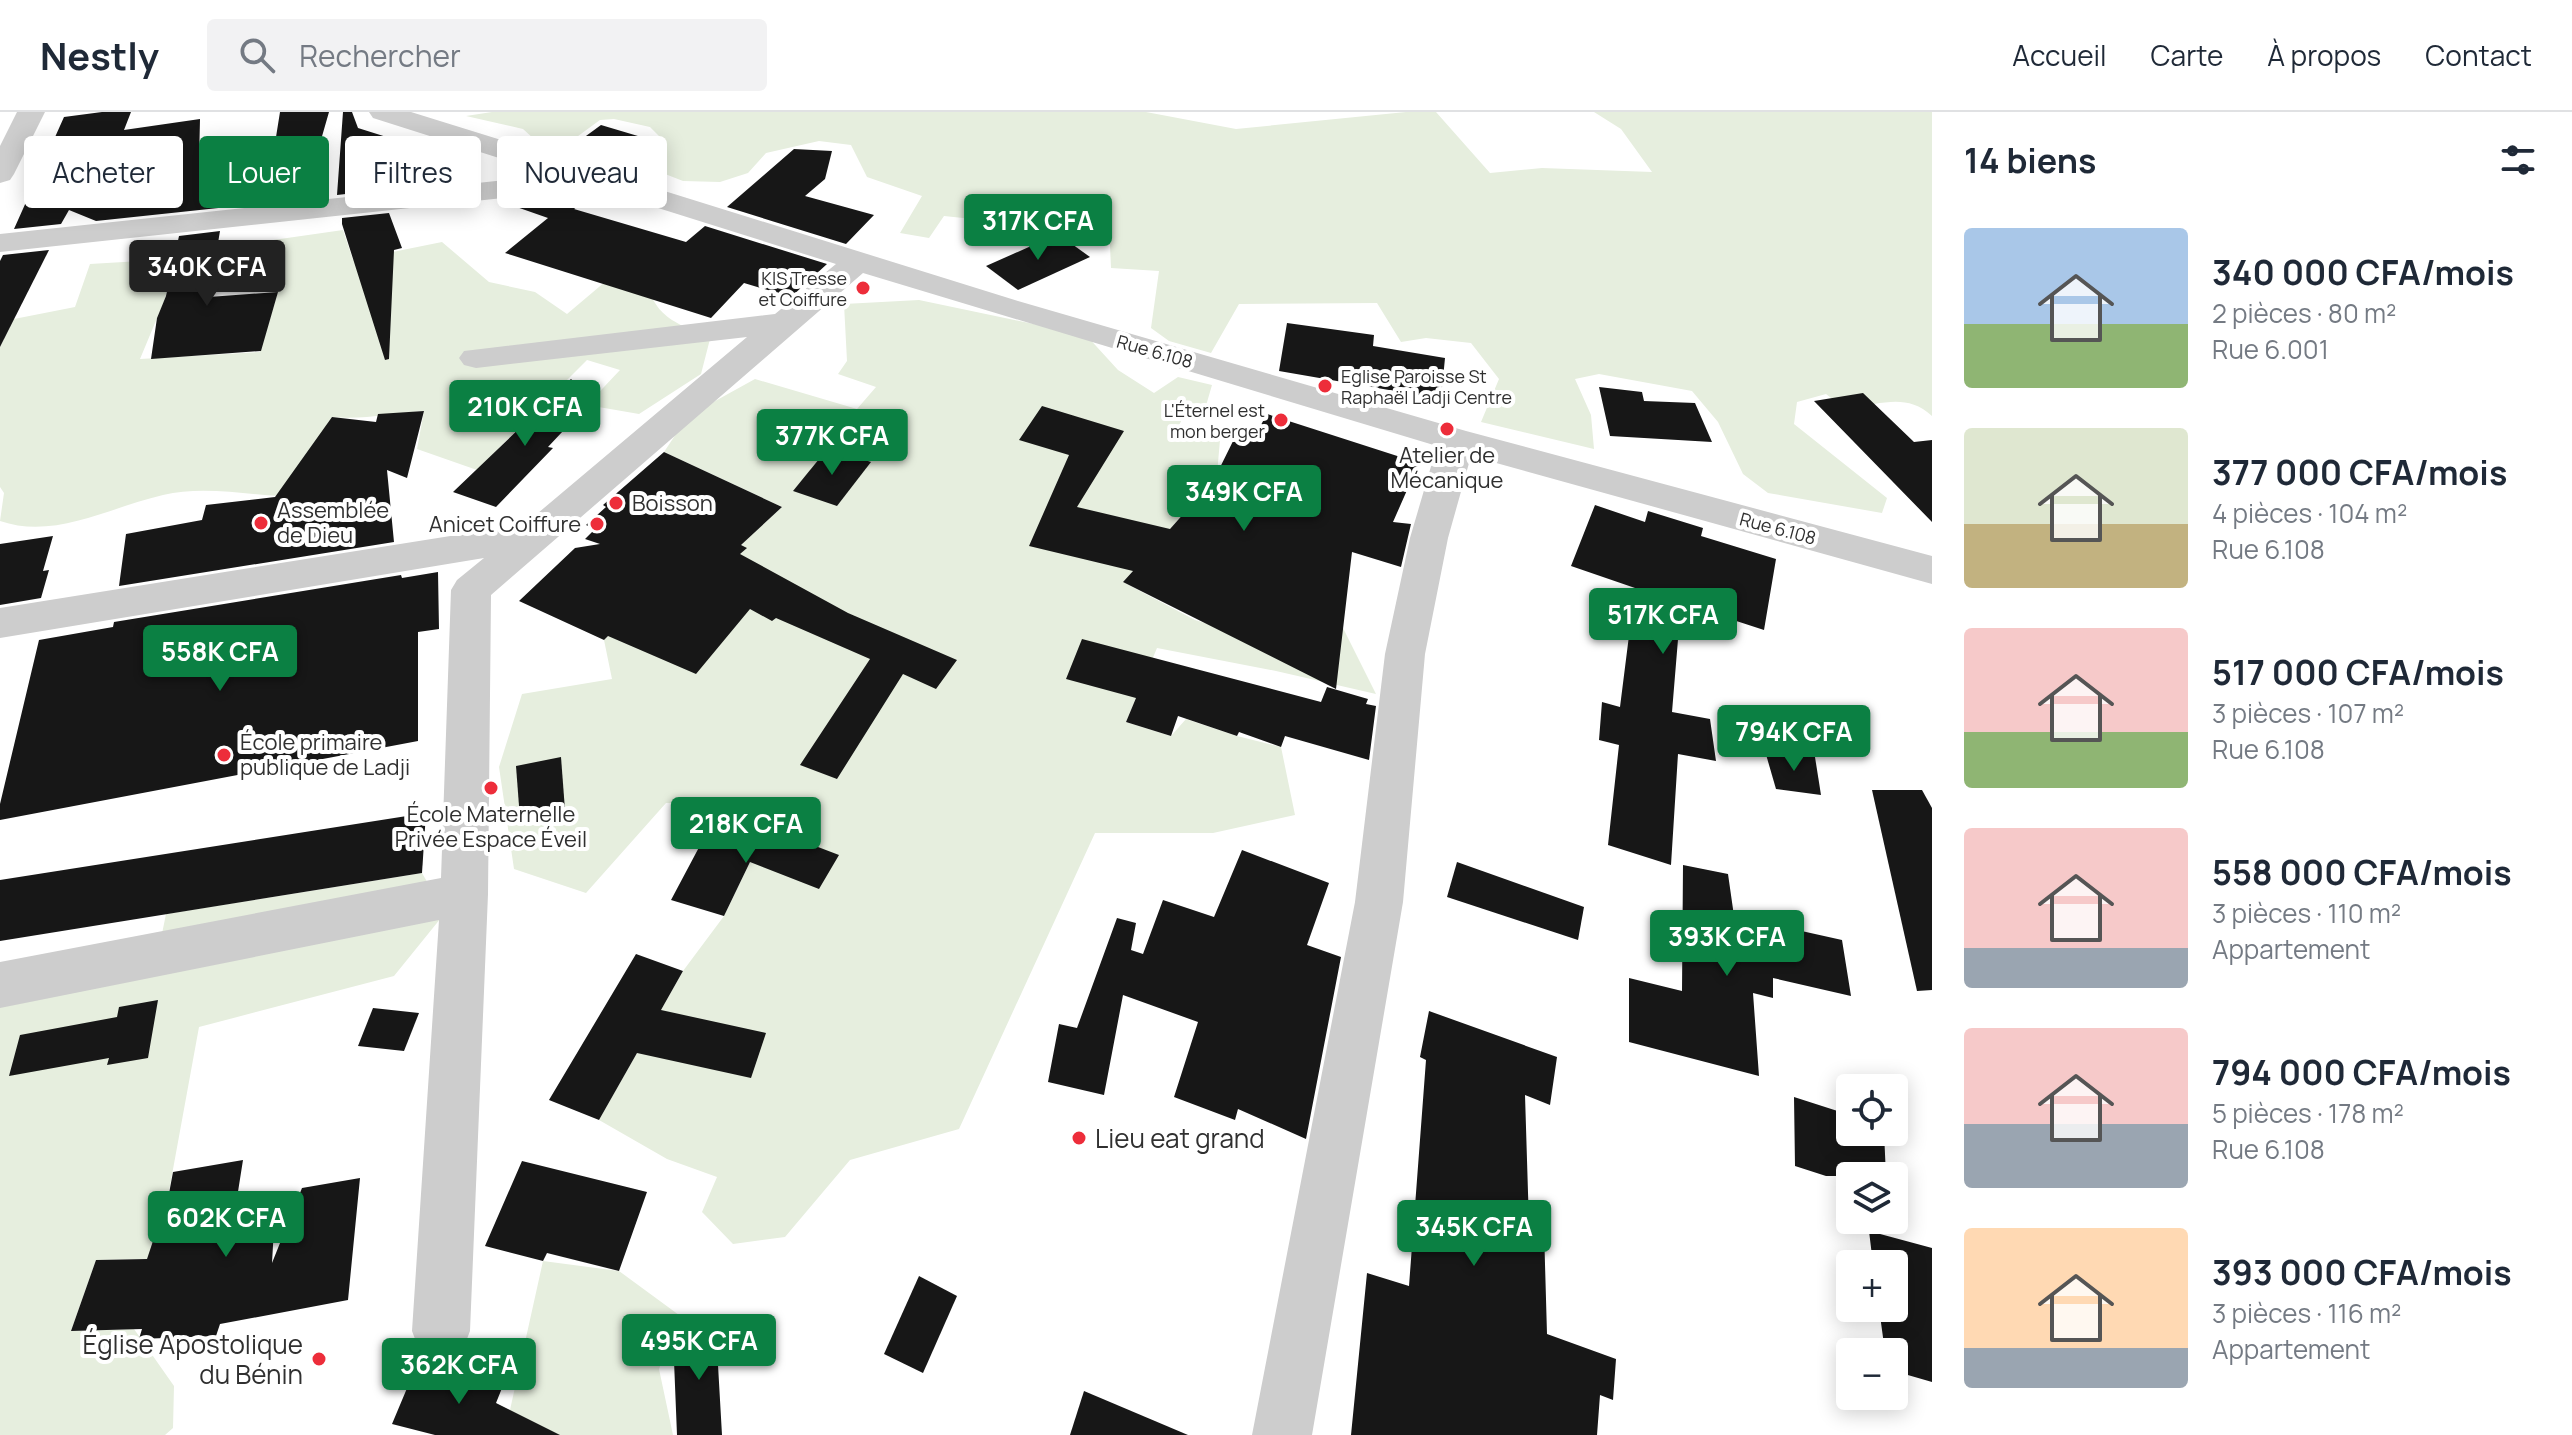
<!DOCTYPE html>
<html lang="fr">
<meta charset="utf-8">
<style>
:root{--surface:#fff;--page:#f2f2f3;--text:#1f2937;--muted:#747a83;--line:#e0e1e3;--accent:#0b8043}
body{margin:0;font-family:Manrope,sans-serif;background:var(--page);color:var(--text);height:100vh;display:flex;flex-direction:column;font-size:30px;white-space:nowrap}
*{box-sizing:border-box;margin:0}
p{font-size:26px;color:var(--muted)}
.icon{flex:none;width:44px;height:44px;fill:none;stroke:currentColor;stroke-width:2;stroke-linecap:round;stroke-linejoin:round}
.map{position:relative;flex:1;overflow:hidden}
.panel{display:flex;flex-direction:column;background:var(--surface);width:640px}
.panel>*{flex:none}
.banner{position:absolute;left:24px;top:24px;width:760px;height:72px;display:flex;gap:16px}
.controls{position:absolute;left:1836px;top:962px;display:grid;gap:16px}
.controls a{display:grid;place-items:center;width:72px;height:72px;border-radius:8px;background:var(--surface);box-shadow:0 4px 20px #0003;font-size:40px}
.price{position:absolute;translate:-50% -68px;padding:0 18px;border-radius:8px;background:var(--accent);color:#fff;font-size:26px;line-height:52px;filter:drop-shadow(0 2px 4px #0008)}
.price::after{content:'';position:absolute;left:50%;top:48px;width:24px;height:18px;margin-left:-12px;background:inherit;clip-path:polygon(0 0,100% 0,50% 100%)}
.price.active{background:#222;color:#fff}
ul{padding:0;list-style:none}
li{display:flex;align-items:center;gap:24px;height:200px;padding:0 32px}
li span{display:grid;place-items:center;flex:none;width:224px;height:160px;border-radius:8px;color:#555}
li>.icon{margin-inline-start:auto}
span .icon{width:96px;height:96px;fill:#fffc;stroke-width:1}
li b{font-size:34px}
h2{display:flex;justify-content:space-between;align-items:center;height:96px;padding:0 32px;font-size:34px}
.chip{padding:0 28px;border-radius:8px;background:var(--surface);box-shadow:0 4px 20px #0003;font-size:28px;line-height:72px}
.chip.active{background:var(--accent);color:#fff}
header{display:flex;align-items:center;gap:48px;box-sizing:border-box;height:112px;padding:0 40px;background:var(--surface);border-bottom:2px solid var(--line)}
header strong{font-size:38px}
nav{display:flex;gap:44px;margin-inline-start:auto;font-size:28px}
.search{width:560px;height:72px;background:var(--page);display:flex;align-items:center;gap:20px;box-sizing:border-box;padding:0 28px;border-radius:8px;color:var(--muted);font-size:30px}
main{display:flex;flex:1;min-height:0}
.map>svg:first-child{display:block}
.green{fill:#e6eede}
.building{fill:#171717}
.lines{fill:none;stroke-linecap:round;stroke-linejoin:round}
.minor{fill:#cdcdcd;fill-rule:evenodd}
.poi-dot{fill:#ed2d3a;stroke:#fff;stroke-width:3}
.labels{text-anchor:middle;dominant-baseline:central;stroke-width:8;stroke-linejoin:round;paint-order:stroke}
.far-poi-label{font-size:18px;fill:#303030;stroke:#fff;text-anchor:end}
.far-street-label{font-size:18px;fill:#303030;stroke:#fff}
.poi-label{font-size:22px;fill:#303030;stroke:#fff;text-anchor:start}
.near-poi-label{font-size:26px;fill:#303030;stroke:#fff;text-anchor:start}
</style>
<header>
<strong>Nestly</strong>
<div class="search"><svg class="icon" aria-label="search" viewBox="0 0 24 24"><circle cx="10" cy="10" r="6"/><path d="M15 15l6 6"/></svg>Rechercher</div>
<nav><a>Accueil</a><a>Carte</a><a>À propos</a><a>Contact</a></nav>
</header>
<main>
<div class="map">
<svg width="1932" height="1323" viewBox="0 0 1932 1323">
<rect width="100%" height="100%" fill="#fff"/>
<g class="green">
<path d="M 492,0 L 1146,0 L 1236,17 L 1406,0 L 1436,0 L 1490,61 L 1542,56 L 1652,60 L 1621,17 L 1594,0 L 1932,0 L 1932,304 C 1902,276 1871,299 1843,293 C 1837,291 1830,285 1826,282 L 1797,290 L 1794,312 L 1887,386 L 1882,401 L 1768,381 L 1743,362 L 1718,310 L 1692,279 L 1599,262 L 1575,267 L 1591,303 L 1594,337 L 1481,310 L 1499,267 L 1471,231 L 1426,226 L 1401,230 L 1377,191 L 1239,192 L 1211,241 L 1169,229 L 1151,216 L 1159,159 L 1111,156 L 1110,133 L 1058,116 L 944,104 L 929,126 L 900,121 L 922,84 L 867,65 L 851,33 L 819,29 L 766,41 L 748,61 L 720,70 L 683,69 L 660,60 L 658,43 L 664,29 L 650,15 L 614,7 L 600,8 L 563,35 L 545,37 L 523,17 L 466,4 Z"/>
<path d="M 343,118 L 353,148 L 442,130 L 489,170 L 535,180 L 567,202 L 638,142 C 654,200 655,202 710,227 L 701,262 L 639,302 L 587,293 L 620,258 L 587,248 L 477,358 L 417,337 L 424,299 C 393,301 363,308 332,305 L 281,384 C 242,382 201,374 163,383 C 110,395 55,428 0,409 L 4,381 L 0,375 L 0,235 L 14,207 L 75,195 L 90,152 L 174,147 L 165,187 L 140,247 L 260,240 L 278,180 L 253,131 Z"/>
<polygon points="919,188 1086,223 1118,258 1154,281 1178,265 1212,273 1203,304 1186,300 1178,315 1220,328 1217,362 1208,380 1186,399 1123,470 1195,508 1218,515 1286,505 1343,516 1376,582 1276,559 1157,536 1126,610 1171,624 1186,607 1237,624 1281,635 1295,703 1213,721 1095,721 959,1017 850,1048 785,1125 733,1132 702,1100 717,1065 667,1047 599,1008 683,859 724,804 763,723 735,693 666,691 586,781 514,757 499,655 522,582 612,567 604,528 631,499 548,462 617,421 711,469 744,430 782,395 664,340 688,304 755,267 857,297 876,275 838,262 847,249 844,192"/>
<polygon points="422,761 445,801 394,864 199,915 163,1112 147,1147 96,1148 71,1219 134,1217 174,1274 173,1316 165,1323 0,1323 0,884 154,861 166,802"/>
<polygon points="543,1149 619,1159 679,1203 659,1257 673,1323 489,1323 510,1298"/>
</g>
<g class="building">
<polygon points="102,0 131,0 124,18 200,7 199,50 253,41 276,25 280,0 329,0 304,87 96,109 69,98 61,112 14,117 64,5"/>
<polygon points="343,0 352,0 358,16 469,51 441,72 424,74 374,58 381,78 337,83"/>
<polygon points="601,13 658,30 619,62 560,43"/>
<polygon points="794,37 832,39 825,67 805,84 874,103 846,132 727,95"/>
<polygon points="588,77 596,80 574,97 686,130 705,114 827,152 791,185 744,171 711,206 505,141 548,106 499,89"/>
<polygon points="389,101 402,136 394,138 389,247 385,248 342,112 342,106"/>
<polygon points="220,119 209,185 278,180 261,239 151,247 157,206 166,184 179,124"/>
<polygon points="1058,122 1090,145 1018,178 986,154"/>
<polygon points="49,138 0,235 0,149 3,143"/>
<polygon points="1287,211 1374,223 1373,234 1445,246 1441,287 1279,259"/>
<polygon points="571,267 592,288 548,335 553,336 496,395 453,380"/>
<polygon points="1599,275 1642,280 1644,289 1695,291 1712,330 1610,324"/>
<polygon points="1863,281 1914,330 1932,328 1932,410 1814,289"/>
<polygon points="1042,294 1124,319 1077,395 1170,417 1186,399 1196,404 1240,315 1257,320 1267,302 1419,351 1393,410 1411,412 1401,455 1352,440 1336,577 1123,470 1133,459 1029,434 1069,343 1019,328"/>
<polygon points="424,299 407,366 387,358 394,430 119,474 126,422 202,408 206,393 275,385 332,305 376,310 378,302"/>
<polygon points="828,336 871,350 837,394 793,379"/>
<polygon points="664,340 782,395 741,433 747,436 740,442 848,501 957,548 936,577 903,562 837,667 800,653 870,547 776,506 772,509 750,497 696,562 608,524 604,528 519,489 575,436 600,432 585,427 595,417 586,413 606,395 603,393"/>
<polygon points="1595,393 1645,410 1648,399 1703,416 1701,424 1776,447 1764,518 1681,491 1672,600 1710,607 1716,649 1678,642 1671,753 1608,733 1619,633 1599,628 1602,590 1620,595 1635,476 1571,454"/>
<polygon points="53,424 43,459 49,458 41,486 0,493 0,432"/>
<polygon points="438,460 439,517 418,520 418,629 0,708 0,692 39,528 113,515 114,510 401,463 402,466"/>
<polygon points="1082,527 1321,590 1327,575 1368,587 1366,592 1376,594 1369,648 1285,624 1281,635 1239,620 1237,624 1178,604 1171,624 1126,610 1136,586 1066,567"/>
<polygon points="1765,639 1815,645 1821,683 1776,677"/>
<polygon points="561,645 565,698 520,707 516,654"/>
<polygon points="1872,678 1922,678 1932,696 1932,878 1917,879"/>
<polygon points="426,701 422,761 0,829 0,768"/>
<polygon points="713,709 795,732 797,727 839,743 819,777 750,750 724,804 671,788"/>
<polygon points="1242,738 1329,771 1307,833 1341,845 1306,1027 1238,997 1235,1008 1174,985 1198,910 1123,883 1104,983 1048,970 1059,912 1077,916 1117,806 1136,811 1131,838 1143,842 1163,788 1214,805"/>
<polygon points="1457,750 1584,795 1578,828 1447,785"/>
<polygon points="1683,753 1728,762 1734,804 1842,828 1851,884 1773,866 1773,886 1753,881 1759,964 1629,930 1629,866 1682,879"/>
<polygon points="636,842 683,859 661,898 766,921 751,966 637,941 599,1008 549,988"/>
<polygon points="158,888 148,946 107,953 109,946 9,964 20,923 117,905 119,895"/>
<polygon points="373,896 419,901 404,939 358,934"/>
<polygon points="1429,899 1557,945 1550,993 1525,983 1529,1113 1544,1117 1547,1222 1616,1247 1613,1288 1600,1283 1597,1323 1351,1323 1367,1161 1409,1174 1426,948 1420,945"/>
<polygon points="1794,985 1850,1003 1850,1020 1884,1020 1886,1064 1826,1064 1795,1054"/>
<polygon points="243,1048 237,1086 276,1080 272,1151 302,1076 360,1066 348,1188 220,1212 216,1224 139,1227 142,1217 71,1219 96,1148 147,1147 156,1120 162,1119 173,1060"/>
<polygon points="522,1049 647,1080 619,1159 547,1141 543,1149 485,1134"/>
<polygon points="1869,1119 1932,1136 1932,1270 1894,1259 1894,1240 1885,1240 1879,1196 1894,1196 1894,1152 1873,1152"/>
<polygon points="919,1164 957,1184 923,1261 884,1242"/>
<polygon points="723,1215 725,1252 718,1253 722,1323 677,1323 673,1224"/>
<polygon points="418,1250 504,1271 496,1291 560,1323 435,1323 392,1312"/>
<polygon points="1084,1279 1188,1323 1070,1323"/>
</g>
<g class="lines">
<g class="minor">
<polygon points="17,0 45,0 14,62 10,68 0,71 0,34"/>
<polygon points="369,0 411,0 1018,189 1466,319 1932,444 1932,472 1471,344 1448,426 1425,542 1403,790 1312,1323 1252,1323 1355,790 1385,542 1410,426 1437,334 863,161 491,483 488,782 470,1219 462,1240 441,1248 420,1240 412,1219 439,808 0,896 0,850 441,766 451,478 457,468 484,446 0,526 0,496 525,412 747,225 476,256 464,253 459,246 464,239 775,202 836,152 588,74 577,78 0,140 0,122 553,63 373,6"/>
</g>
</g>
<g class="poi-dot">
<circle cx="863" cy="176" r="8"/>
<circle cx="1325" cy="274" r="8"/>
<circle cx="1281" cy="308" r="8"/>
<circle cx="1447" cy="317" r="8"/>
<circle cx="616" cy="391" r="8"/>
<circle cx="261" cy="411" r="8"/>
<circle cx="597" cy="412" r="8"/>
<circle cx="224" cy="643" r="8"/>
<circle cx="491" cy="676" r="8"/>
<circle cx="1079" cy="1026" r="8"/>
<circle cx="319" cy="1247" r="8"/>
</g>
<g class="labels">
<g class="far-poi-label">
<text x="847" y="166">KIS Tresse<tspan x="847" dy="21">et Coiffure</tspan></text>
<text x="1341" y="264" text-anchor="start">Eglise Paroisse St<tspan x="1341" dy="21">Raphaël Ladji Centre</tspan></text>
<text x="1265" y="298">L'Éternel est<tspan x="1265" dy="21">mon berger</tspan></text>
</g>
<g class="far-street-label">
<text transform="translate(1155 239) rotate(16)">Rue 6.108</text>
<text transform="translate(1778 416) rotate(15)">Rue 6.108</text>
</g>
<g class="poi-label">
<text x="1447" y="343" text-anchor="middle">Atelier de<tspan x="1447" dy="25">Mécanique</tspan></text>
<text x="632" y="391">Boisson</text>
<text x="277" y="398">Assemblée<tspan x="277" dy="25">de Dieu</tspan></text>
<text x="581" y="412" text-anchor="end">Anicet Coiffure</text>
<text x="240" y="630">École primaire<tspan x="240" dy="25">publique de Ladji</tspan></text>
<text x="491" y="702" text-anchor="middle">École Maternelle<tspan x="491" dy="25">Privée Espace Éveil</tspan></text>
</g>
<g class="near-poi-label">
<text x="1095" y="1026">Lieu eat grand</text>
<text x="303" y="1232" text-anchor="end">Église Apostolique<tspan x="303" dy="30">du Bénin</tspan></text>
</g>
</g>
</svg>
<div class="controls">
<a><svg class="icon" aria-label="locate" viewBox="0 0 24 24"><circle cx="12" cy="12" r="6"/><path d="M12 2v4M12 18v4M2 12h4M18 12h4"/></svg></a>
<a><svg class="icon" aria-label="layers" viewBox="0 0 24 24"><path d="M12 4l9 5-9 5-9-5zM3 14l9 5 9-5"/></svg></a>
<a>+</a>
<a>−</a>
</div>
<b class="price" style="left:1038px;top:150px">317K CFA</b>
<b class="price active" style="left:207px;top:196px">340K CFA</b>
<b class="price" style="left:525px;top:336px">210K CFA</b>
<b class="price" style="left:832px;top:365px">377K CFA</b>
<b class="price" style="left:1244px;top:421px">349K CFA</b>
<b class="price" style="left:1663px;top:544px">517K CFA</b>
<b class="price" style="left:220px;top:581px">558K CFA</b>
<b class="price" style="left:1794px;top:661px">794K CFA</b>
<b class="price" style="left:746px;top:753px">218K CFA</b>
<b class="price" style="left:1727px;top:866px">393K CFA</b>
<b class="price" style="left:226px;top:1147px">602K CFA</b>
<b class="price" style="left:1474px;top:1156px">345K CFA</b>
<b class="price" style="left:699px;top:1270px">495K CFA</b>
<b class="price" style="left:459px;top:1294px">362K CFA</b>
<div class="banner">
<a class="chip">Acheter</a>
<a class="chip active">Louer</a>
<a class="chip">Filtres</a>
<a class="chip">Nouveau</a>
</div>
</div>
<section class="panel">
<h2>14 biens<svg class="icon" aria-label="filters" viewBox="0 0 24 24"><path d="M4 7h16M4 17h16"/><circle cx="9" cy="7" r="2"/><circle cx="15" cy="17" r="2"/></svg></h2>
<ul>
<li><span style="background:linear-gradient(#a9c7e8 60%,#8fb573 0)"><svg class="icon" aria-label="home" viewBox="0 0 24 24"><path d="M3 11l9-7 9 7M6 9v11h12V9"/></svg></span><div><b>340 000 CFA/mois</b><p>2 pièces · 80 m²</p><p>Rue 6.001</p></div></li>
<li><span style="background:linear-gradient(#dfe7d0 60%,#c2b280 0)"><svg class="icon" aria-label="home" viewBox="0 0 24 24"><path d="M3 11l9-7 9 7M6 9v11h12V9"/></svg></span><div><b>377 000 CFA/mois</b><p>4 pièces · 104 m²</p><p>Rue 6.108</p></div></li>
<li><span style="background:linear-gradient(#f6c9c9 65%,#8fb573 0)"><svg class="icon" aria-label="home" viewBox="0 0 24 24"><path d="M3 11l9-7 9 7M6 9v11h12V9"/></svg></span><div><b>517 000 CFA/mois</b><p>3 pièces · 107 m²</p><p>Rue 6.108</p></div></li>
<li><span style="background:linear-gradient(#f6c9c9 75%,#9aa5b1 0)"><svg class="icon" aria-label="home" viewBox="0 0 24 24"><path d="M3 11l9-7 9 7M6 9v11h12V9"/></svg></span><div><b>558 000 CFA/mois</b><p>3 pièces · 110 m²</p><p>Appartement</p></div></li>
<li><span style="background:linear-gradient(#f6c9c9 60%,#9aa5b1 0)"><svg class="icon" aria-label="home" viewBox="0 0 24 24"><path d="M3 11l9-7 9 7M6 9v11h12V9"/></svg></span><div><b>794 000 CFA/mois</b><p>5 pièces · 178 m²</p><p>Rue 6.108</p></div></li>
<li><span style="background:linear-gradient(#ffd9b3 75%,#9aa5b1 0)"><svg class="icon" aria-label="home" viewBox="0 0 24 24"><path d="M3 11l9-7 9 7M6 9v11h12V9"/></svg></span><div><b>393 000 CFA/mois</b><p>3 pièces · 116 m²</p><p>Appartement</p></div></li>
</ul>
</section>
</main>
